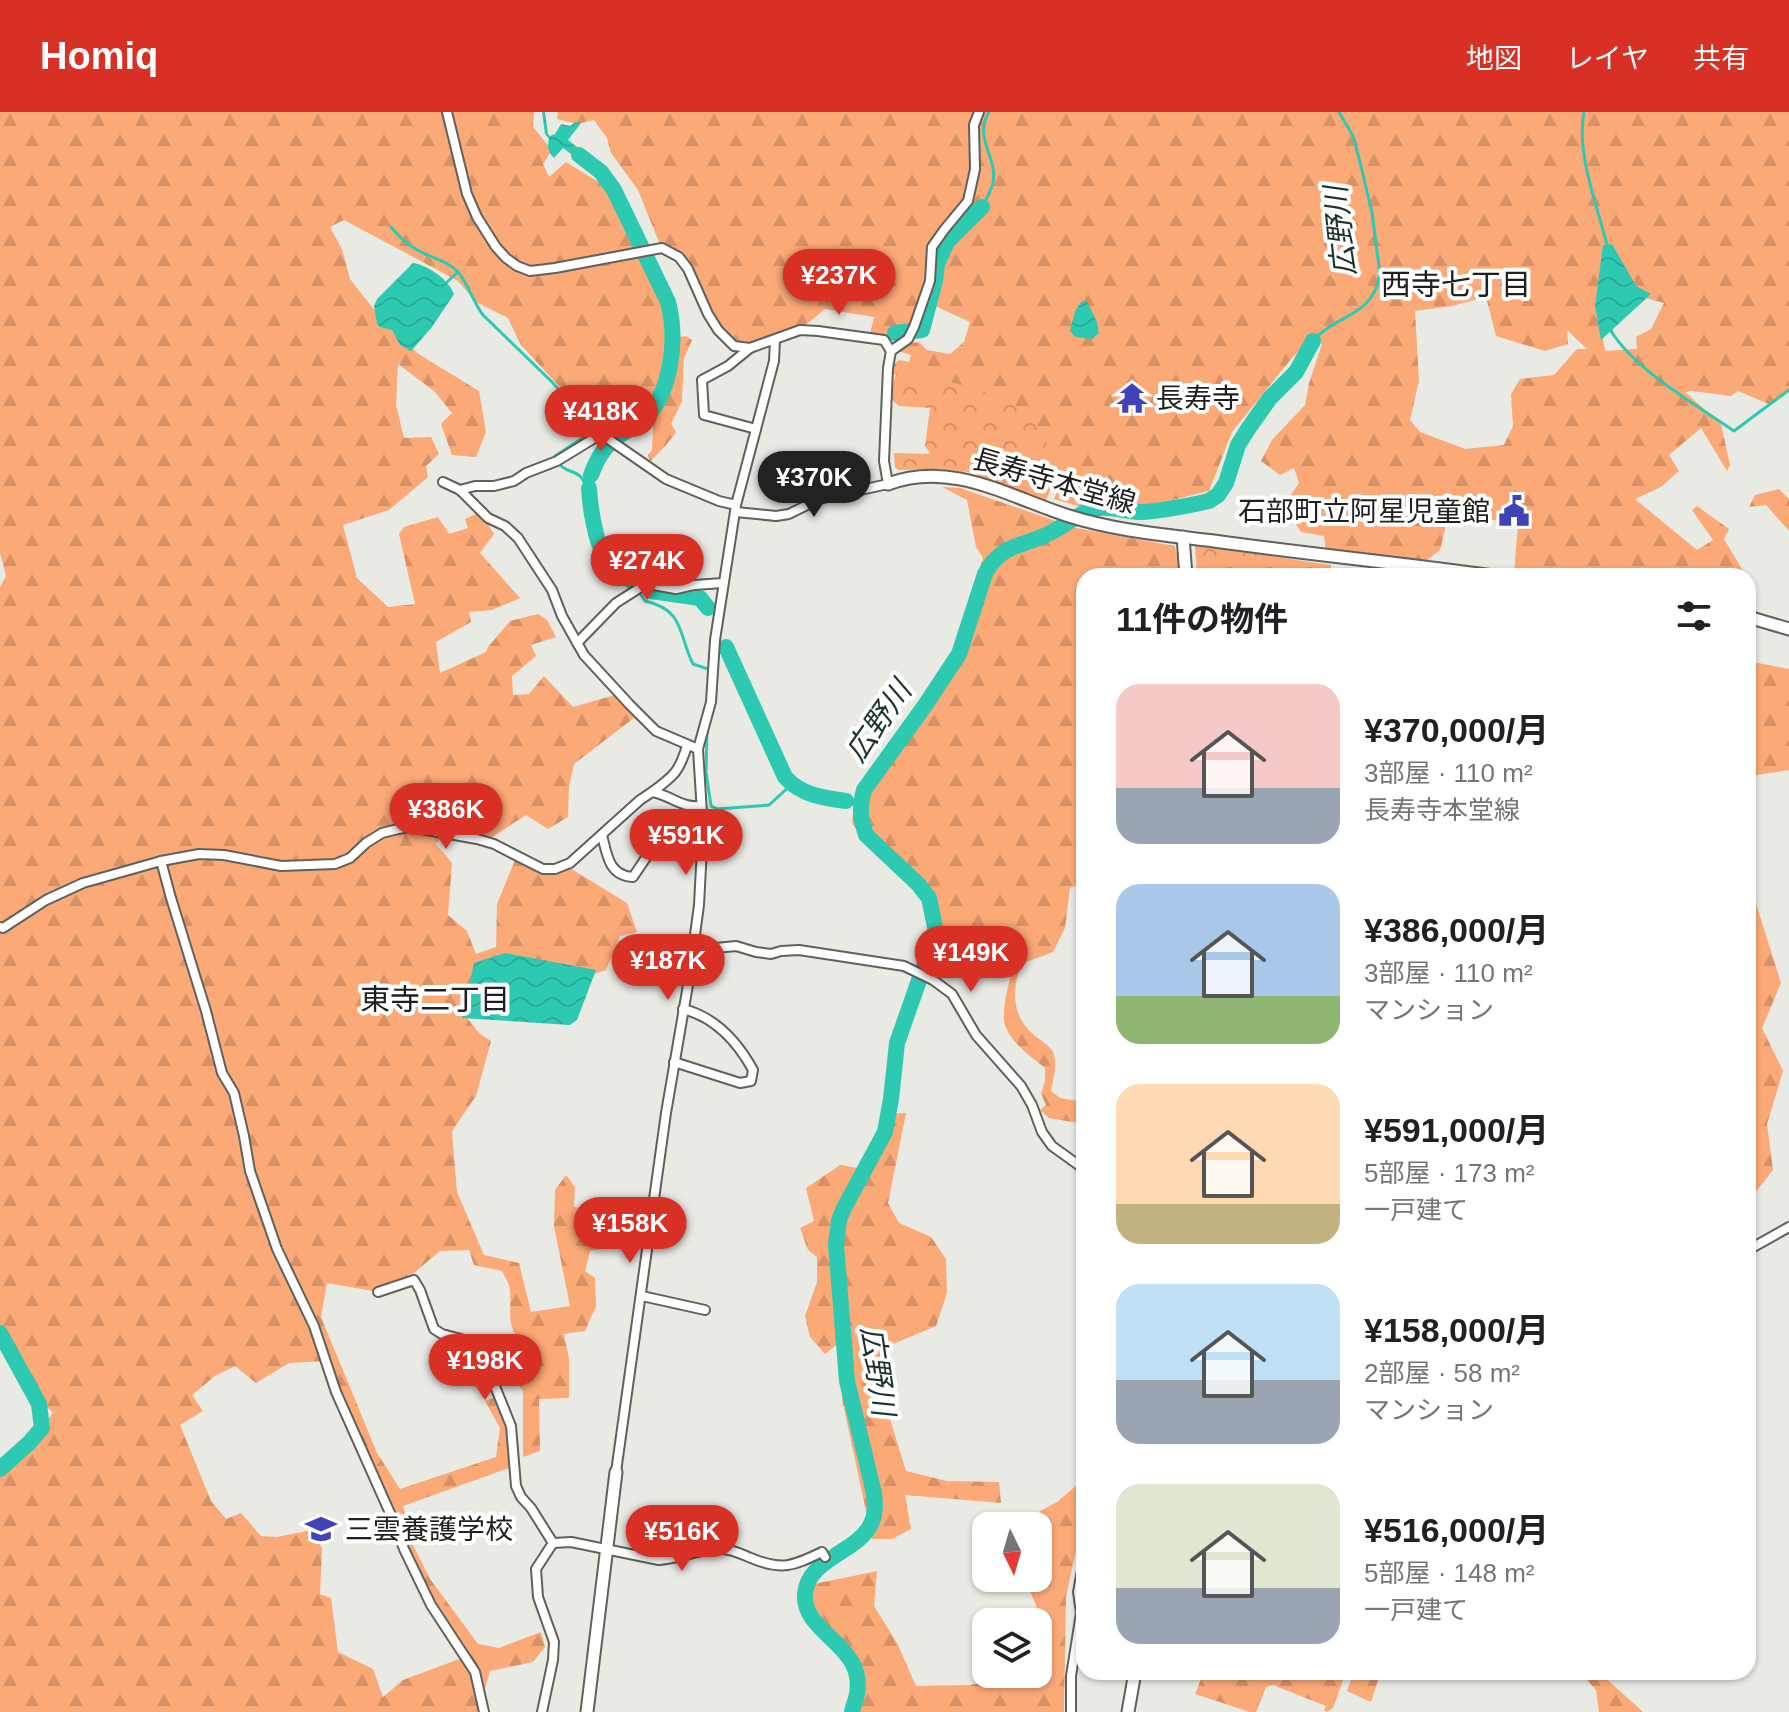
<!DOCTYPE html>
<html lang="ja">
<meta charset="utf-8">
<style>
:root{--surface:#fff;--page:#f2f2f2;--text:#202124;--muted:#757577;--accent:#d93025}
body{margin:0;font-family:Helvetica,"Noto Sans JP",sans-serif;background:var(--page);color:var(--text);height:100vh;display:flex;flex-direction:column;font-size:30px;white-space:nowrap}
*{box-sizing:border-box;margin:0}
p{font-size:26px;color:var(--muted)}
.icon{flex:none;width:44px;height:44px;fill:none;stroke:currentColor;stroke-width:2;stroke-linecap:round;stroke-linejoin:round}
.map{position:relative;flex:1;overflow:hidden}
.details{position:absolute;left:1076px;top:456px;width:680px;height:1112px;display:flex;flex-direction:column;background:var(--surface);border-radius:24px;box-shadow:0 2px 6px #0004}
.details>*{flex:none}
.needle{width:52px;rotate:175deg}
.tools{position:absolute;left:972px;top:1400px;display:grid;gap:16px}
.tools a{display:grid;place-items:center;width:80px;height:80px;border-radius:16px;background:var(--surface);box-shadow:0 2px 6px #0004;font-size:40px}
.price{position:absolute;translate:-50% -68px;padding:0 18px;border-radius:28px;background:var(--accent);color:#fff;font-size:26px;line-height:52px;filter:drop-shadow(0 2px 4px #0008)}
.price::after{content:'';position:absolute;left:50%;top:48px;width:24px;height:18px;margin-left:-12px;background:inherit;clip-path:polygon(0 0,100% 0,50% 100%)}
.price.selected{background:#222;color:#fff}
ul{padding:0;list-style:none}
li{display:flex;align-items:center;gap:24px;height:200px;padding:0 40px}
li span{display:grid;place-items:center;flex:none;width:224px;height:160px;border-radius:24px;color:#555}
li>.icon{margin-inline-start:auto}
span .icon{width:96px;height:96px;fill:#fffc;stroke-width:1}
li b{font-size:34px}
h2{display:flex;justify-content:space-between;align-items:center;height:96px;padding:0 40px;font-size:34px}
header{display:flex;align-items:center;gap:48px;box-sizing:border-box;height:112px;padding:0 40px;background:var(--accent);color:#fff}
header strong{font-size:38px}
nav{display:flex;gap:44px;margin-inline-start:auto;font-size:28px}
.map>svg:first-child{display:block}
.forest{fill:url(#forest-firs);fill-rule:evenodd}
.park{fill:url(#park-crowns)}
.water{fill:url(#water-waves)}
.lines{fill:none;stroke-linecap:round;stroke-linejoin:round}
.stream{stroke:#2dcab1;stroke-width:3}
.river{stroke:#2dcab1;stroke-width:16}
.street-casing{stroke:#60615d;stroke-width:12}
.secondary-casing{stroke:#60615d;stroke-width:15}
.street{stroke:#fff;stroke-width:8}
.secondary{stroke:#fff;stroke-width:11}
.labels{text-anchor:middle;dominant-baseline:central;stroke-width:8;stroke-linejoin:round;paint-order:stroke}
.poi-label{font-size:28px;fill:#1f1f1d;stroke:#fff;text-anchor:start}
.street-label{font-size:28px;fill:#1f1f1d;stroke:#fff}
.water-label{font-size:30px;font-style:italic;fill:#1b332e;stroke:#fff}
.neighbourhood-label{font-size:30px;fill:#1f1f1d;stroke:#fff}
</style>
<header>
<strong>Homiq</strong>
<nav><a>地図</a><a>レイヤ</a><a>共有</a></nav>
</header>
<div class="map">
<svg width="1789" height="1600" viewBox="0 0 1789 1600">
<defs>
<pattern id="forest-firs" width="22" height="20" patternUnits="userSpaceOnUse" patternTransform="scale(2)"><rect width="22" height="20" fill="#fba977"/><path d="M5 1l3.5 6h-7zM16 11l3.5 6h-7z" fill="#d79166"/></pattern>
<pattern id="park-crowns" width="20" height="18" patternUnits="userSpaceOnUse" patternTransform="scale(2)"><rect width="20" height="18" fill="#fba977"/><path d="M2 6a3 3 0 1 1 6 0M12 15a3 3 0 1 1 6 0" fill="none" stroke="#d79166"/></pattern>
<pattern id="water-waves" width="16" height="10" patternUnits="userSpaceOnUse" patternTransform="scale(2)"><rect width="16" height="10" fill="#2dcab1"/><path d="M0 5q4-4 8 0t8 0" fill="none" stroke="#28ad98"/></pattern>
</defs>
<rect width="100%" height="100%" fill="#e9eae4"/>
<g class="forest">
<path d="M 0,0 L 534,0 L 533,15 L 552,38 L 543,52 L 549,65 L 566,50 L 600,71 L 623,102 L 639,146 L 653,166 L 668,201 L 671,226 L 686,224 L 692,228 L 684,246 L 682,289 L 671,312 L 676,320 C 669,331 659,340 650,350 L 648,343 L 652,338 L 653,315 L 661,290 L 631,313 L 592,310 L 521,233 L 508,206 L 476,190 L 458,169 L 344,108 L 330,115 L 342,137 L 350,167 L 372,195 L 417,241 L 479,279 L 486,320 L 476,345 L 452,343 L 441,312 L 452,301 L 434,279 L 398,252 L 396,293 L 404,326 L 431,325 L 439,342 L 426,354 L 428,365 L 389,398 L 343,413 L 357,466 L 388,495 L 415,492 L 399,422 L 404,415 L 438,405 L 449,422 L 468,416 L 465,407 L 480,400 L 494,422 L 480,441 L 520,486 L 492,498 L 469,500 L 471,510 L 436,530 L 440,561 L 486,540 L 488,535 L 510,509 L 538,502 L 547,508 L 556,525 L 531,533 L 536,544 L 512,564 L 513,583 L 529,582 L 544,564 L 573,595 L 615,583 L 634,606 L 574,652 L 569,675 L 568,705 L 548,717 L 526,703 L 489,727 L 445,722 L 436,732 L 452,751 L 448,803 L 467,819 L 476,842 L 496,835 L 497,792 L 515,748 L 552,763 L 568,755 L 627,791 L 637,820 L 620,824 L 606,858 L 467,906 L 479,921 L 491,929 L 476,984 L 452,1019 L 457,1080 L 484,1143 L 519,1151 L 531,1200 L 570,1194 L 554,1114 L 555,1078 L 566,1063 L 575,1075 L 574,1095 L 616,1101 L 615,1122 L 603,1120 L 600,1137 L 590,1139 L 585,1159 L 595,1166 L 596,1194 L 585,1219 L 564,1222 L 569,1247 L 569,1286 L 539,1287 L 540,1339 L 523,1345 L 523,1279 L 517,1272 L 518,1250 L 526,1232 C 504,1218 512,1200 510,1177 C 509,1171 505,1165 502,1159 L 474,1153 L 469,1138 L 440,1139 L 414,1161 L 373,1179 L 327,1171 L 321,1205 L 377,1341 L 400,1377 L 496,1345 L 500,1316 L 485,1289 L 497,1284 L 515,1313 L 509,1356 L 403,1394 L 409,1415 L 400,1416 L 325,1249 L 289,1251 L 256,1271 L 235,1254 L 215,1264 L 192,1283 L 203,1299 L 180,1313 L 211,1389 L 226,1407 L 241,1401 L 261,1424 L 277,1425 L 312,1418 L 322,1436 L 320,1482 L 331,1486 L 338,1540 L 373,1557 L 383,1585 L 403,1568 L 462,1546 L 426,1479 L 403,1423 L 407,1421 L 430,1467 L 478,1532 L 499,1536 L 541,1520 L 545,1535 L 533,1550 L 490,1559 L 479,1598 L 480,1600 L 0,1600 L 0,1362 L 32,1333 L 53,1300 L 24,1278 L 0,1233 L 0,475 L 6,464 L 0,441 Z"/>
<path d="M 558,0 L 1789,0 L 1789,279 L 1771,293 L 1738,279 L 1731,284 L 1692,279 L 1685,280 L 1721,312 L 1730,353 L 1727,359 L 1701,316 L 1669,343 L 1679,359 L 1661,375 L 1635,387 L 1697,438 L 1713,428 L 1692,398 L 1697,394 L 1729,417 L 1724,427 L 1746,464 L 1528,464 L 1514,462 L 1518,412 L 1449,401 L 1440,438 L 1427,448 L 1326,439 L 1324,424 L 1301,420 L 1284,393 L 1299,371 L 1294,356 L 1280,363 L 1261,349 L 1272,328 L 1305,293 L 1309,271 L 1322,232 L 1313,225 L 1292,246 L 1232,320 L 1209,379 L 1136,397 L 1078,394 L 1054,387 L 1065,363 L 940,271 L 890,262 L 889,257 L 899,248 L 909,250 L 911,243 L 898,239 L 908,231 L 919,230 L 927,238 L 950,242 L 964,230 L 970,210 L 933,193 L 926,213 L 897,227 L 870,222 L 874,205 L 825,197 L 808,211 L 754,233 L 733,231 L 716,209 L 676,147 L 659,130 L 638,78 L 611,41 L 607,26 L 594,8 L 577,12 L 557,7 ZM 1630,182 L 1664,191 L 1651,217 L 1636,225 L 1637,237 L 1605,239 L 1600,209 ZM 1486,185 L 1496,224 L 1545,239 L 1568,232 L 1567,218 L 1587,237 L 1577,237 L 1554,263 L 1520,267 L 1511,282 L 1513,314 L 1504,333 L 1465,337 L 1420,320 L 1410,308 L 1419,269 L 1415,199 L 1452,194 Z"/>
<path d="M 942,375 L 960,376 L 1076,416 L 1175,434 L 1180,456 L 1180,464 L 1084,464 L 1084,713 L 1079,728 L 1077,752 L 1084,753 L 1084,770 L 1070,776 L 1065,816 L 1053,840 L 1021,852 C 1012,879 1011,903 1034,923 C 1040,928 1050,934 1053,940 C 1058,952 1053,967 1051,979 L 1060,986 L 1084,990 L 1084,1012 L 1049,1006 L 1040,998 L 1046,993 L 1041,982 L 1045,969 L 1045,956 C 1030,944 1006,928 1004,907 C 1003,893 1008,876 1011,862 L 1004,856 L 996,865 L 985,850 L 970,839 L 968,831 L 959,827 L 938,830 L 938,807 L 927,777 L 904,749 L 888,739 L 866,732 L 852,711 L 856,677 L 951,547 L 983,446 L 976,435 L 967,388 Z"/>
<polygon points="1779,377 1789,387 1789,419 1766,393 1749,395 1755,383"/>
<polygon points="1748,549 1789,557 1789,658 1750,664 1748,650"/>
<polygon points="1748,777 1752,779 1781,871 1762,916 1783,959 1767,1012 1773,1058 1748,1090"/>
<polygon points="906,1001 888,1091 899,1111 931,1125 946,1147 947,1181 936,1214 881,1237 890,1307 906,1359 947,1369 999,1370 1001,1391 905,1383 911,1417 892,1427 872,1427 842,1287 840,1230 825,1242 810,1225 805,1204 817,1170 817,1145 808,1138 800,1116 814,1109 806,1076 840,1053 857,1056 879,1026 883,1002"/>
<path d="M 1084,1367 L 1084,1401 L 1066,1485 L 1064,1600 L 858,1600 C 860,1591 866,1577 865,1568 C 859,1539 828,1517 812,1493 L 814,1472 L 877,1459 L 874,1494 L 897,1531 L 916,1574 L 970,1573 L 1028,1562 L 1038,1562 L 1038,1548 L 1045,1545 L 1041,1505 L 1026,1470 L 1005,1478 L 993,1466 L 1038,1466 L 1038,1414 L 1013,1414 L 1057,1390 Z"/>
<polygon points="1204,1560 1346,1560 1333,1596 1327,1600 1324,1598 1326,1594 1273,1573 1266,1575 1256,1600 1250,1600 1195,1582"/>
<polygon points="1354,1560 1379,1560 1380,1562 1371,1590 1347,1579"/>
<polygon points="1579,1560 1599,1560 1643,1600 1599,1600 1596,1578"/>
</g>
<g class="park">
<polygon points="898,257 978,277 1027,299 1060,353 1046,389 968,360 940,357 898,358 895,355 894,341 931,342 925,334 930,296 899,294 892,288 891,277"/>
<polygon points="1195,433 1331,453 1331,464 1197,464"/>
</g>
<g class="water">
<path d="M 542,0 L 545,0 L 548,22 L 550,24 L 555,22 L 561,12 L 570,14 L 576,10 L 581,11 L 568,28 L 599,52 L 593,59 L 563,36 L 554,46 C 548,40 547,35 549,27 L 545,22 Z"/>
<polygon points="1612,132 1636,174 1651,182 1601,228 1595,194 1603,133"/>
<path d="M 413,151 C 428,153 449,168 454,182 L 432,215 L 411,239 L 400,233 L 392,218 L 380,215 L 377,212 L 374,194 L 377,187 Z"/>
<polygon points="1082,189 1086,189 1088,191 1097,210 1099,221 1092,227 1075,225 1070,219 1075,199"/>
<polygon points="505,841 596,858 577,908 570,913 462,906 474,851"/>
</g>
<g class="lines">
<g class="stream">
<path d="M 1584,0 C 1576,42 1597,92 1607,133"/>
<path d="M 982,95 C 986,88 991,79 993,71 C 998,44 973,27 989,0"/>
<path d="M 391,115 C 399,125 407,133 419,139 C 432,146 448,149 458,160 C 469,173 473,190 483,203 L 552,270 L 581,302 L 596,314 L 596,317 L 555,344 C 564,364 572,355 582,366 C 587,372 586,385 587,393 L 591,396"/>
<polyline points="447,170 458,160"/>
<path d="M 1612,215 L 1611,219 C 1636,259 1695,292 1734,319 L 1789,278"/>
<path d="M 1313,229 C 1335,202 1373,206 1380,162 L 1372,101 L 1361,54 L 1353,24 L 1339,0"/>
<path d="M 641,483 L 645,489 C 685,498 678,522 693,552 L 711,558"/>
<polyline points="707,618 706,660 711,694 717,697 769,693 792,672"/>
<polyline points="856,690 861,691"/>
</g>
<g class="river">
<path d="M 579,43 L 601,60 L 614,78 L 668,190 C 678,228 672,284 640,311 C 634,316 626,319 619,324 C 604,334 597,347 591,363"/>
<polyline points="895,221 922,218 935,169 937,152 947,130 982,95"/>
<path d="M 589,376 C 590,394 595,429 605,445 C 612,455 625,463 634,471"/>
<polyline points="651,479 700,486 708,496"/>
<path d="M 726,535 L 785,665 C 801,683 823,686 846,689"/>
<polyline points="0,1221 39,1292 42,1316 29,1331 0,1357"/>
<path d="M 852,1600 C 853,1594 856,1588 857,1582 C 866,1532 802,1522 805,1482 C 808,1446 857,1441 871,1412 C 876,1402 875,1392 874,1381 L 847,1269 L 836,1133 L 839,1108 L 844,1096 L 885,1020 L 891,987 L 897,931 L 936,820 L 929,786 L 918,772 L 866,723 L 861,706 L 861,691 L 864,678 L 926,592 L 959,542 L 985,462 C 1001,431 1023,435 1050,421 C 1065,414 1077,402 1093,397 C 1109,392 1125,401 1142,400 C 1164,399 1187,394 1209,389 L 1218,383 L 1226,371 L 1238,333 L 1248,317 L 1270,286 L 1296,260 L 1313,229"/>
</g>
<defs>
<g id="street">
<polyline points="447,0 467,82 477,105 496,135 506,146 517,154 530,159 555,156 662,136 679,145 688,157 708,202 718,218 734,234 750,236 800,218 818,219 884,228 891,239"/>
<polyline points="750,236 728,254 702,268 704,303 756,317"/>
<polyline points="443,370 460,378 488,406 505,414 518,426 552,478 562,504 584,543 630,593 656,619 698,637"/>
<polyline points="460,378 475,374 494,374 514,369 526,361 557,349 601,322 666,367 719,389 736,393"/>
<polyline points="736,400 776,404 789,402 819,387 888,372 884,349 888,256 891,239 908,227 914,215 930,169 932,135 944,118 968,89 975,57 974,13 979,0"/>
<polyline points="577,531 616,491 641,475 648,472 676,477 694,473 723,471"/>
<path d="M 652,680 C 674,664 679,660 687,634"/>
<path d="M 602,723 C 607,743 609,764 633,765 L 662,722 L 688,701 L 692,695"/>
<polyline points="161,749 171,786 206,899 222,961 234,981 244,1024 250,1059 277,1137 314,1214 336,1280 394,1410 404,1437 431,1493 475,1560 484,1600"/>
<path d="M 0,815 L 3,816 L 46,788 L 83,771 L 161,749 L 199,742 L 224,743 L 281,754 L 335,752 L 350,746 L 366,731 L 382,721 L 398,717 L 410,715 L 477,727 L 494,732 L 543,757 L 555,757 L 570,751 L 640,688 L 652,680 C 671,683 680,696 701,694"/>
<polyline points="694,836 716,836 736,834 756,840 771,842 781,839 799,838 904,854 933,868 952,882 976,923 1021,974 1032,993 1042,1020 1052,1034 1084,1057"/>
<path d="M 674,950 L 740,971 L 751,969 L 753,958 C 737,929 715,905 683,897"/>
<polyline points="1748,1138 1789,1115"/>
<polyline points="378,1180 414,1168 420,1178 434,1217 442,1222 461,1227 477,1237 484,1247 511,1314 516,1374 521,1385 531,1396 553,1431"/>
<polyline points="642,1184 705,1198"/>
<polyline points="616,1360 666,1001 689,867 699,793 703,717 698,637 711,590 715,528 736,393 774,249 775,228"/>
<path d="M 553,1431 L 571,1430 L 659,1448 C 680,1447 700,1436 721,1437 C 732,1437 741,1442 751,1446 C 782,1459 793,1454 822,1440 L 825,1445"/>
<polyline points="542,1600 553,1548 554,1530 538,1485 536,1457 553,1431"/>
<polyline points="1071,1600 1071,1564 1081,1501 1078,1480 1084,1448"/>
</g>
<g id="secondary">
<path d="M 888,372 C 952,348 1009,385 1069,404 C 1116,419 1166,423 1214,429 C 1307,442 1400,451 1493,464"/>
<polyline points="1183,425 1186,464"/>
<polyline points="1748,505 1789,517"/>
<polyline points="587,1600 616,1360"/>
<polyline points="1128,1600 1135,1560"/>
</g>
</defs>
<use href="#street" class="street-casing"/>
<use href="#secondary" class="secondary-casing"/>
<use href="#street" class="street"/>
<use href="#secondary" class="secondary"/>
</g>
<defs>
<symbol id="temple-bare" viewBox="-9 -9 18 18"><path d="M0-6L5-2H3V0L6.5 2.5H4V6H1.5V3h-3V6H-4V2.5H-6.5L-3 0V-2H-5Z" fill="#3e44b8" stroke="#fff" stroke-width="2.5" paint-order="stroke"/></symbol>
<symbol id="civic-bare" viewBox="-9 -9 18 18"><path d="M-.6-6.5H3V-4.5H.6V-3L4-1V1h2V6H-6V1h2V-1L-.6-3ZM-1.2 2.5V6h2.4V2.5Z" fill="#3e44b8" stroke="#fff" stroke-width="2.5" paint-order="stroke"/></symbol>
<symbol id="school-bare" viewBox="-9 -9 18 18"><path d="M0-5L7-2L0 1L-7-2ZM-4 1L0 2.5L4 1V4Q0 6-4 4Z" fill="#3e44b8" stroke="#fff" stroke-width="2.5" paint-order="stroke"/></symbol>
</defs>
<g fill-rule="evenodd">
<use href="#temple-bare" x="1110" y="264" width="44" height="44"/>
<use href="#civic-bare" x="1492" y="377" width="44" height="44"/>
<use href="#school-bare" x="299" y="1395" width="44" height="44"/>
</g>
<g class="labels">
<g class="poi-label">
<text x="1156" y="286">長寿寺</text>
<text x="1490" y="399" text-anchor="end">石部町立阿星児童館</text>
<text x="345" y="1417">三雲養護学校</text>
</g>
<g class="street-label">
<text transform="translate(1054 369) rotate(16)">長寿寺本堂線</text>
</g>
<g class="water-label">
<text transform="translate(1340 119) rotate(-96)">広野川</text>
<text transform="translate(878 609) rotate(-55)">広野川</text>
<text transform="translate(878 1259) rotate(82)">広野川</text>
</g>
<g class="neighbourhood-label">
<text x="1456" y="172">西寺七丁目</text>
<text x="435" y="887">東寺二丁目</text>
</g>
</g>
</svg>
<div class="tools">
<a><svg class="needle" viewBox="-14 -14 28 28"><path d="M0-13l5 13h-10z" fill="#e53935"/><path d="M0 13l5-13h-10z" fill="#757577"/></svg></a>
<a><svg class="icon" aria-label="layers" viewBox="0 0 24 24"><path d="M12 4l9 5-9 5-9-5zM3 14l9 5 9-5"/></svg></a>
</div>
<b class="price" style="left:839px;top:205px">¥237K</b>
<b class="price" style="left:601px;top:341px">¥418K</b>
<b class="price selected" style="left:814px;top:407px">¥370K</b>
<b class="price" style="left:647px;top:490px">¥274K</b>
<b class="price" style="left:446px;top:739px">¥386K</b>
<b class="price" style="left:686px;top:765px">¥591K</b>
<b class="price" style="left:971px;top:882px">¥149K</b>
<b class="price" style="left:668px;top:890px">¥187K</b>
<b class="price" style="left:630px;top:1153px">¥158K</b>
<b class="price" style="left:485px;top:1290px">¥198K</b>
<b class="price" style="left:682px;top:1461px">¥516K</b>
<section class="details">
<h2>11件の物件<svg class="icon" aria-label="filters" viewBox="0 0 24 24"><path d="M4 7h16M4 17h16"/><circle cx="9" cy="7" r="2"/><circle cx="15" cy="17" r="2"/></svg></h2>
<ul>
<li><span style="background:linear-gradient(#f6c9c9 65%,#9aa5b1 0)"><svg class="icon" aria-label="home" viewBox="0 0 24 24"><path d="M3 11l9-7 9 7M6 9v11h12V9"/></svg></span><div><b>¥370,000/月</b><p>3部屋 · 110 m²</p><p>長寿寺本堂線</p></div></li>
<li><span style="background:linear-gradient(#a9c7e8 70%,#8fb573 0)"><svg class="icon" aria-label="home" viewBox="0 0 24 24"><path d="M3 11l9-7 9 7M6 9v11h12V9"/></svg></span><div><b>¥386,000/月</b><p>3部屋 · 110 m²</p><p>マンション</p></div></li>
<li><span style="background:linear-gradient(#ffd9b3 75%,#c2b280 0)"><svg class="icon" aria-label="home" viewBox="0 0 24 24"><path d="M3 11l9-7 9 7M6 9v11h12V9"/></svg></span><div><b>¥591,000/月</b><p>5部屋 · 173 m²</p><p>一戸建て</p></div></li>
<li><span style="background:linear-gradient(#bfe0f5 60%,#9aa5b1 0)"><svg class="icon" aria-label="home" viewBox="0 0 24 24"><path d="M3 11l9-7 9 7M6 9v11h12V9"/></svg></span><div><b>¥158,000/月</b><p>2部屋 · 58 m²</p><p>マンション</p></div></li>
<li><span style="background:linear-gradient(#dfe7d0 65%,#9aa5b1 0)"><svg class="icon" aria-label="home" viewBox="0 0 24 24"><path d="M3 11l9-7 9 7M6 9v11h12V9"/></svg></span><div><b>¥516,000/月</b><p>5部屋 · 148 m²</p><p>一戸建て</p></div></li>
</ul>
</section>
</div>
